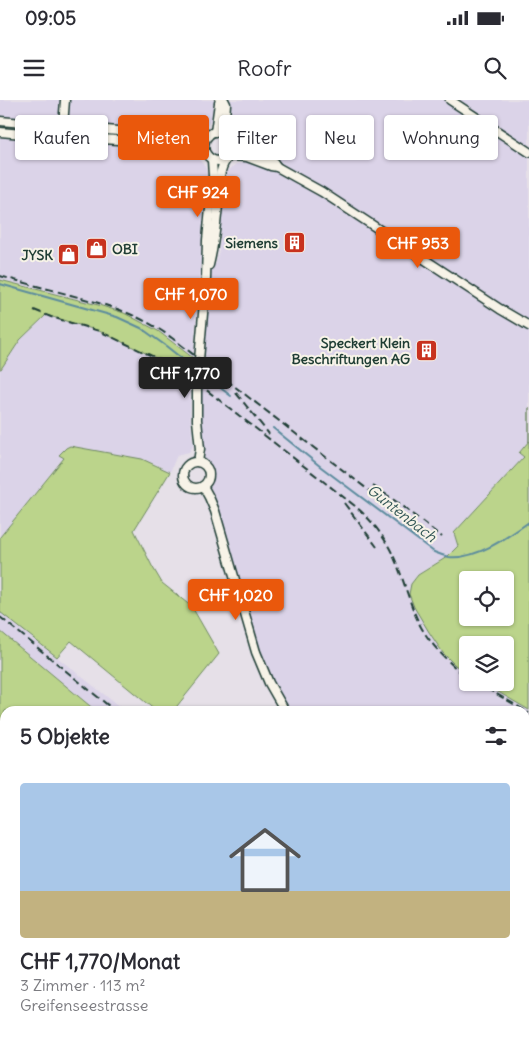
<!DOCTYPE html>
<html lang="de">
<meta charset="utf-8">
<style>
:root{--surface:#fff;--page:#f2f2f3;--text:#2b2b33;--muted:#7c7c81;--accent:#ea580c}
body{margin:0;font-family:Delius,sans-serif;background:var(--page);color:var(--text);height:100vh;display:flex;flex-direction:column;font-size:19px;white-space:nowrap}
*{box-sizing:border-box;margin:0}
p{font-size:16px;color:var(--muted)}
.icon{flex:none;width:28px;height:28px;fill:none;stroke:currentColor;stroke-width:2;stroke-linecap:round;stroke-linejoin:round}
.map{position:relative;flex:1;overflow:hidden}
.side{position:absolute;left:0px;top:606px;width:530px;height:336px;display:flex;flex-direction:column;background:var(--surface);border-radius:15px 15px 0 0;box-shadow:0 1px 4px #0004}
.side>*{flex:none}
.hud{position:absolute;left:15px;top:15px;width:500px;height:45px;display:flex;gap:10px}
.tools{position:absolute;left:459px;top:471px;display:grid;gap:10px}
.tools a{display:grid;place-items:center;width:55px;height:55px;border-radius:5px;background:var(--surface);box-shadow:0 1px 4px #0004;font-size:25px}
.price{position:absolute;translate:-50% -42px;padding:0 11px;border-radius:5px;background:var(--accent);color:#fff;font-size:16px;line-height:32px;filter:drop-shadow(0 1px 2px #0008)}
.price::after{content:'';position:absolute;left:50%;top:30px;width:15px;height:11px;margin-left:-8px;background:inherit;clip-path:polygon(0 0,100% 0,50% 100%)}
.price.on{background:#222;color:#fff}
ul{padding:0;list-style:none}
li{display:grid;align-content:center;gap:10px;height:265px;padding:0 20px}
li span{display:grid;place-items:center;height:155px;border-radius:5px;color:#555}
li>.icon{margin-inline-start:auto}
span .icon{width:90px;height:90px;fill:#fffc;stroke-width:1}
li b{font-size:21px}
h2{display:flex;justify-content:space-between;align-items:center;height:60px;padding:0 20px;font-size:21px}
.tag{padding:0 18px;border-radius:5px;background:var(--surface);box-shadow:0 1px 4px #0004;font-size:18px;line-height:45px}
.tag.on{background:var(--accent);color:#fff}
.status{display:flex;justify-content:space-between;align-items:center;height:35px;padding:0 25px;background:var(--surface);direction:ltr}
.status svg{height:14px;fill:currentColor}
header{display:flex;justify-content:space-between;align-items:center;height:65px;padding:0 20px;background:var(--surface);font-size:22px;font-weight:600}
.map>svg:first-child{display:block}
.built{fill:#dbd3e8}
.green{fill:#bbd48b;stroke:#6d8860;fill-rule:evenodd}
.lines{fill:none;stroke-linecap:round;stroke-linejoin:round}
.stream{stroke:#5c8c9e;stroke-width:2}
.secondary-casing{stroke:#1f3d34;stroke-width:11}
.secondary{stroke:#f7f3e8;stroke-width:8}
.rail{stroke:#1f3d34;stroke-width:2;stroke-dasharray:8 4;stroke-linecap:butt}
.labels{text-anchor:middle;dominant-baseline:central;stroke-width:4;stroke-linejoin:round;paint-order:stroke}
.poi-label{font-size:14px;font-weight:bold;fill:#1f3d34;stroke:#f7f3e8;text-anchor:end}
.water-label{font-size:15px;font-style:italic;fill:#335757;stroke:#f7f3e8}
</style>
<div class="status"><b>09:05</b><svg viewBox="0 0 49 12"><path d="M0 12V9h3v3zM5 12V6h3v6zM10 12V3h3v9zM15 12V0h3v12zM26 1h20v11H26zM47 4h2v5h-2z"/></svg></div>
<header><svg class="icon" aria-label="menu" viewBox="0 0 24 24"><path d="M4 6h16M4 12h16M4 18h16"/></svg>Roofr<svg class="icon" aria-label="search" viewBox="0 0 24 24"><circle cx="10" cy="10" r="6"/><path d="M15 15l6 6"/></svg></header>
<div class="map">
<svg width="529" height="942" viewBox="0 0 529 942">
<rect width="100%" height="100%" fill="#e6e0e8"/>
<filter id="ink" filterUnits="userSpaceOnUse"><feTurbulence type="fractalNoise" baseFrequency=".02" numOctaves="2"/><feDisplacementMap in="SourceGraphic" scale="10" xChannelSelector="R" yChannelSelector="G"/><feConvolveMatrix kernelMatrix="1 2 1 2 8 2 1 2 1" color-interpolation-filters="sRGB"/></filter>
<g filter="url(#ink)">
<g class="built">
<polygon points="0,0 214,0 211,20 207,26 201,30 192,32 190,52 194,53 203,64 206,69 207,75 206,95 193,258 158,231 124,213 102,206 0,180"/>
<polygon points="229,0 529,0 529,341 519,352 524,357 454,433 458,446 447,457 423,471 415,478 429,532 443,553 455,565 467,574 468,582 483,583 529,610 529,942 482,942 477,938 525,938 525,611 285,611 269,583 209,397 214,395 210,387 211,370 204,359 200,293 209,189 211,170 216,163 219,151 225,79 228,71 236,64 243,63 249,45 241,40 230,28 229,18 228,17"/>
<polygon points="46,215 99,231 169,264 191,278 190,311 193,346 189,352 177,355 170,372 155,364 60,356 64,357 0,437 0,269 1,269 20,240"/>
<polygon points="0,512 125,611 96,611 0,531"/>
</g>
<g class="green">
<polygon points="0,180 102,206 124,213 158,231 193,258 191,278 169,264 99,231 46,215 20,240 1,269 0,269"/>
<path d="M 529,308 L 529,610 L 483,583 L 505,582 L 505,545 L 468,545 L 467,574 L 455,565 L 443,553 L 429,532 L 414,507 L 409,494 L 411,484 L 418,475 L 447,457 L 458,446 L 454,433 L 524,357 L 519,353 L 529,341 ZM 468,480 L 505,480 L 505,518 L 468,518 Z"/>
<polygon points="70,346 142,359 170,372 134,430 152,466 162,483 192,507 219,554 173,611 156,611 71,541 57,557 0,512 0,437 64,358 59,355 66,348"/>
<polygon points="0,531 96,611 5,611 5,938 180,938 179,942 0,942"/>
</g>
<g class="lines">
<g class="stream">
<polyline points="0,184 117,217 141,228 166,246 195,269"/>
<polyline points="201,273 231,296"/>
<path d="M 273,328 L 321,367 L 434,452 C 439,454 444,456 449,457 C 476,460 508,437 529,422"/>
</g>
<defs>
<g id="secondary">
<polyline points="224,0 226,4 224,32"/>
<polyline points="450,0 529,52"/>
<polyline points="0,21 189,37 208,36"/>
<polyline points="63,26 65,0"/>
<circle cx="219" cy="46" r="15"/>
<path d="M 0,32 C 63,38 126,40 189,44 L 200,47 L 204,49"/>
<polyline points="215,32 219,3 220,0"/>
<polyline points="234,43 239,47 272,60 277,67"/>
<polyline points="231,56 247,57 271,66 277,67 322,92 500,209 529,226"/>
<path d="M 209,165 C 214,145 216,126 218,106 C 220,92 217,72 226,60"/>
<polyline points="198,362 200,349 197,320 197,283 206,179 207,140 213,76 212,60"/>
<circle cx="196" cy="375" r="13"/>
<polyline points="203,386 209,397 215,411 256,552 269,583 285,611"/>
<polyline points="525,798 529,801"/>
</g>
</defs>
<use href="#secondary" class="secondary-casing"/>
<use href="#secondary" class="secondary"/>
<g class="rail">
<path d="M 0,176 C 22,182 44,188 67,194 C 107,205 138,213 172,238 L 424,433"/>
<path d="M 34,210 L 51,217 L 99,231 L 169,264 L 191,278 L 355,406 C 373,421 387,440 396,462 C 405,483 410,506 421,527 C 433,548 450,563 468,579"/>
<polyline points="236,293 269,334"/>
<polyline points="373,386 390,397 442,437"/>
<polyline points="344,403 377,447"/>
<polyline points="0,517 115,611"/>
<polyline points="476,582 529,613"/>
<polyline points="496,938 501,942"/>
</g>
</g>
</g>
<defs>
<symbol id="building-square" viewBox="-11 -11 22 22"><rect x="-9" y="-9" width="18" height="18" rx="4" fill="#c8321e" stroke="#f7f3e8"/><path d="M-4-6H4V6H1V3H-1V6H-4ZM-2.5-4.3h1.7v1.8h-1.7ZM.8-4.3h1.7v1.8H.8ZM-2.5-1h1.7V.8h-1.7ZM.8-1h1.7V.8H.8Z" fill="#fff"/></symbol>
<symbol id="shop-square" viewBox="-11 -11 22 22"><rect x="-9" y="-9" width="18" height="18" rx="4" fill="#c8321e" stroke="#f7f3e8"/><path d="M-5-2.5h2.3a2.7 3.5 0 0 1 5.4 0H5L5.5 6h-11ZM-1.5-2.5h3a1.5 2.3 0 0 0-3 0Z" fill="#fff"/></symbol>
</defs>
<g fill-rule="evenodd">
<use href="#building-square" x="282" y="130" width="25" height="25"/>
<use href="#shop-square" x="84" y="136" width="25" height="25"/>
<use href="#shop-square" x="56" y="142" width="25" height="25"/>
<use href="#building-square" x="414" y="238" width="25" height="25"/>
</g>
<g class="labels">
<g class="poi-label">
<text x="278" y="143">Siemens</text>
<text x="112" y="149" text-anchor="start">OBI</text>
<text x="53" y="155">JYSK</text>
<text x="410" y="243">Speckert Klein<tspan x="410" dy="16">Beschriftungen AG</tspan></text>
</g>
<g class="water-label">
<text transform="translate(402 413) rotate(38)">Guntenbach</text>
</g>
</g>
</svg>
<div class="tools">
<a><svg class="icon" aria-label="locate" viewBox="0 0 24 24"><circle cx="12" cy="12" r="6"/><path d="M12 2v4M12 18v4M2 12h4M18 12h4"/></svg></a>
<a><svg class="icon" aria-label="layers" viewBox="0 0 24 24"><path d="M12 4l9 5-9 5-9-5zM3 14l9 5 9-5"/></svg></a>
</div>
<b class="price" style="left:198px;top:118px">CHF 924</b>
<b class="price" style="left:418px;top:169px">CHF 953</b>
<b class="price" style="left:191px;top:220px">CHF 1,070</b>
<b class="price on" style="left:185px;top:299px">CHF 1,770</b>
<b class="price" style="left:236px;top:521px">CHF 1,020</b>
<div class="hud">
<a class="tag">Kaufen</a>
<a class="tag on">Mieten</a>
<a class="tag">Filter</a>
<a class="tag">Neu</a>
<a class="tag">Wohnung</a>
</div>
<section class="side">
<h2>5 Objekte<svg class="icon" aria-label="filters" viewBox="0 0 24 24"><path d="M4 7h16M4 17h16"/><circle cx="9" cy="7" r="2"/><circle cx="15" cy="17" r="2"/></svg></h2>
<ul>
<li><span style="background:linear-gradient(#a9c7e8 70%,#c2b280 0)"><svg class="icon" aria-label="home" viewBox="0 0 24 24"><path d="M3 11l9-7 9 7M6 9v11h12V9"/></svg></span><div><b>CHF 1,770/Monat</b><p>3 Zimmer · 113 m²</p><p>Greifenseestrasse</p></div></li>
</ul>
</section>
</div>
